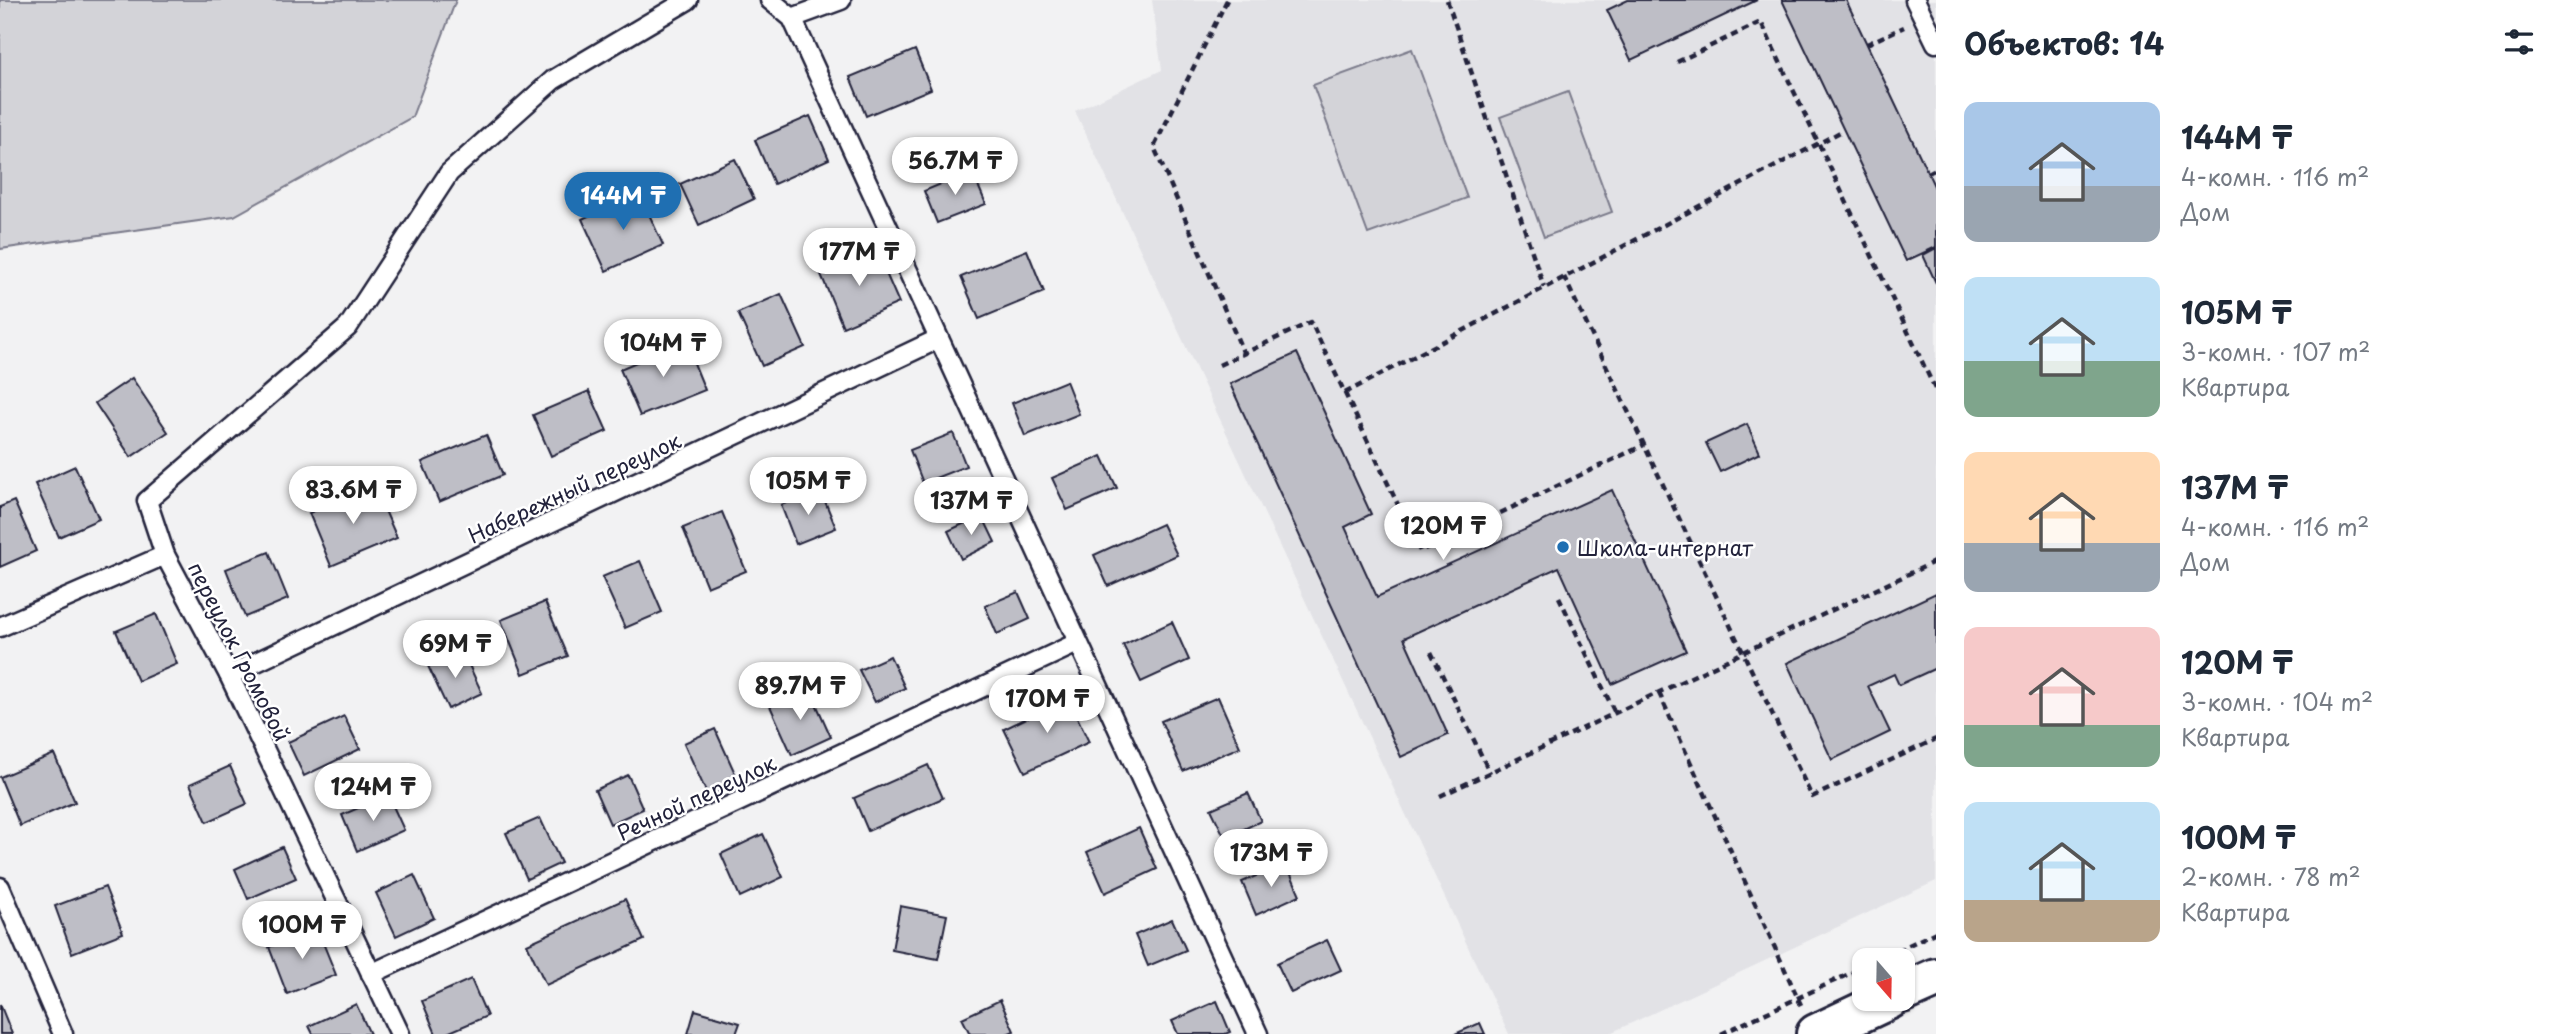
<!DOCTYPE html>
<html lang="ru">
<meta charset="utf-8">
<style>
:root{--surface:#fff;--page:#f2f2f3;--text:#1f2937;--muted:#747a83;--accent:#1f6fb2}
body{margin:0;font-family:"Playpen Sans",sans-serif;background:var(--page);color:var(--text);height:100vh;display:flex;flex-direction:column;font-size:26px;white-space:nowrap}
*{box-sizing:border-box;margin:0}
p{font-size:23px;color:var(--muted)}
.icon{flex:none;width:38px;height:38px;fill:none;stroke:currentColor;stroke-width:2;stroke-linecap:round;stroke-linejoin:round}
.map{position:relative;flex:1;overflow:hidden}
.panel{display:flex;flex-direction:column;background:var(--surface);width:630px}
.panel>*{flex:none}
.needle{width:46px;rotate:160deg}
.tools{position:absolute;left:1852px;top:948px;display:grid;gap:14px}
.tools a{display:grid;place-items:center;width:63px;height:63px;border-radius:14px;background:var(--surface);box-shadow:0 2px 5px #0004;font-size:35px}
.price{position:absolute;translate:-50% -60px;padding:0 16px;border-radius:24px;background:#fff;color:#222;font-size:23px;line-height:46px;filter:drop-shadow(0 2px 4px #0008)}
.price::after{content:'';position:absolute;left:50%;top:42px;width:21px;height:16px;margin-left:-10px;background:inherit;clip-path:polygon(0 0,100% 0,50% 100%)}
.price.current{background:var(--accent);color:#fff}
ul{padding:0;list-style:none}
li{display:flex;align-items:center;gap:21px;height:175px;padding:0 28px}
li span{display:grid;place-items:center;flex:none;width:196px;height:140px;border-radius:14px;color:#555}
li>.icon{margin-inline-start:auto}
span .icon{width:84px;height:84px;fill:#fffc;stroke-width:1}
li b{font-size:30px}
h2{display:flex;justify-content:space-between;align-items:center;height:84px;padding:0 28px;font-size:30px}
main{display:flex;flex:1;min-height:0}
.map>svg:first-child{display:block}
.built{fill:#e2e2e6}
.green{fill:#d3d3d8;stroke:#7a7a8a;stroke-width:2}
.building{fill:#bebec6;stroke:#22223b;stroke-width:2}
.lines{fill:none;stroke-linecap:round;stroke-linejoin:round}
.service-casing{stroke:#22223b;stroke-width:23}
.tertiary-casing{stroke:#22223b;stroke-width:44}
.path{stroke:#22223b;stroke-width:4.5;stroke-dasharray:7 5;stroke-linecap:butt}
.service{stroke:#fff;stroke-width:18}
.tertiary{stroke:#fff;stroke-width:38}
.poi-dot{fill:#1f6fb2;stroke:#fff;stroke-width:2.5}
.labels{text-anchor:middle;dominant-baseline:central;stroke-width:5;stroke-linejoin:round;paint-order:stroke}
.street-label{font-size:21px;fill:#22223b;stroke:#fff}
.poi-label{font-size:21px;fill:#22223b;stroke:#fff;text-anchor:start}
</style>
<main>
<div class="map">
<svg width="1936" height="1034" viewBox="0 0 1936 1034">
<rect width="100%" height="100%" fill="#f2f2f3"/>
<filter id="ink" filterUnits="userSpaceOnUse"><feTurbulence type="fractalNoise" baseFrequency=".0143" numOctaves="2"/><feDisplacementMap in="SourceGraphic" scale="14" xChannelSelector="R" yChannelSelector="G"/><feConvolveMatrix kernelMatrix="1 2 1 2 8 2 1 2 1" color-interpolation-filters="sRGB"/></filter>
<g filter="url(#ink)">
<polygon class="built" points="1152,0 1936,0 1936,881 1608,1034 1509,1034 1075,111 1162,70"/>
<g class="green">
<polygon points="0,0 456,0 412,117 234,216 0,249"/>
<polygon points="1412,49 1467,198 1368,234 1313,85"/>
<polygon points="1568,92 1612,212 1544,237 1500,117"/>
</g>
<g class="building">
<polygon points="1628,0 1757,0 1631,60 1607,10"/>
<polygon points="1782,0 1846,0 1936,190 1936,247 1906,261"/>
<polygon points="915,50 931,89 866,116 850,77"/>
<polygon points="810,116 829,159 774,184 755,140"/>
<polygon points="735,159 754,199 699,225 680,184"/>
<polygon points="972,171 986,204 937,223 924,191"/>
<polygon points="639,192 663,245 606,271 582,219"/>
<polygon points="875,248 899,303 843,327 820,272"/>
<polygon points="1936,248 1936,283 1923,255"/>
<polygon points="1027,250 1044,292 979,319 961,277"/>
<polygon points="781,294 805,347 762,366 738,313"/>
<polygon points="685,341 705,390 640,416 620,369"/>
<polygon points="1297,353 1371,514 1345,527 1377,597 1612,490 1686,651 1612,684 1559,567 1404,638 1448,735 1401,757 1230,384"/>
<polygon points="132,378 168,432 131,457 95,403"/>
<polygon points="1066,381 1079,414 1025,436 1012,403"/>
<polygon points="589,391 607,431 551,456 533,415"/>
<polygon points="1747,424 1760,453 1720,472 1706,443"/>
<polygon points="953,433 966,466 923,483 910,450"/>
<polygon points="486,435 503,475 439,502 422,462"/>
<polygon points="1102,456 1117,488 1067,510 1052,478"/>
<polygon points="75,466 99,519 59,537 35,484"/>
<polygon points="374,485 397,538 331,566 309,513"/>
<polygon points="820,489 836,528 796,544 781,505"/>
<polygon points="14,501 36,551 0,567 0,507"/>
<polygon points="722,512 746,571 707,587 683,528"/>
<polygon points="982,515 995,542 961,559 948,531"/>
<polygon points="1162,524 1177,555 1108,586 1094,555"/>
<polygon points="269,552 288,599 245,617 226,569"/>
<polygon points="640,561 662,612 625,628 602,577"/>
<polygon points="1018,592 1030,619 997,634 985,606"/>
<polygon points="1936,593 1936,668 1899,685 1894,674 1868,686 1890,732 1832,760 1787,663"/>
<polygon points="545,602 568,656 523,674 501,620"/>
<polygon points="156,614 177,664 138,681 116,631"/>
<polygon points="1172,622 1189,660 1141,682 1123,645"/>
<polygon points="462,650 482,693 448,709 428,666"/>
<polygon points="890,656 905,688 875,702 859,670"/>
<polygon points="809,688 831,737 792,755 770,706"/>
<polygon points="1218,697 1240,747 1183,771 1161,721"/>
<polygon points="1068,698 1089,742 1025,772 1004,729"/>
<polygon points="344,716 360,749 304,776 288,742"/>
<polygon points="715,729 739,782 708,796 684,743"/>
<polygon points="54,754 75,802 20,826 0,777"/>
<polygon points="928,765 943,798 868,831 854,798"/>
<polygon points="230,766 247,804 207,822 190,784"/>
<polygon points="628,775 643,809 610,824 595,790"/>
<polygon points="1248,793 1261,821 1225,838 1211,809"/>
<polygon points="388,795 404,830 357,851 342,815"/>
<polygon points="540,818 561,863 527,879 506,833"/>
<polygon points="1139,828 1157,869 1105,893 1087,852"/>
<polygon points="763,834 783,877 740,897 721,854"/>
<polygon points="282,847 296,878 248,899 235,869"/>
<polygon points="1286,863 1300,895 1256,915 1242,882"/>
<polygon points="414,875 434,918 396,936 376,893"/>
<polygon points="105,887 123,933 72,953 55,906"/>
<polygon points="625,899 644,940 546,985 527,944"/>
<polygon points="900,906 947,915 938,959 892,950"/>
<polygon points="1172,919 1186,950 1148,966 1135,935"/>
<polygon points="317,928 336,975 287,994 269,947"/>
<polygon points="1327,940 1341,970 1291,993 1277,963"/>
<polygon points="471,979 487,1016 445,1034 436,1034 422,1001"/>
<polygon points="1000,1000 1014,1031 1007,1034 970,1034 962,1018"/>
<polygon points="1217,1001 1230,1032 1225,1034 1178,1034 1172,1021"/>
<polygon points="0,1004 12,1034 0,1034"/>
<polygon points="356,1004 370,1034 313,1034 309,1026"/>
<polygon points="695,1010 740,1023 736,1034 688,1034"/>
<polygon points="1480,1023 1485,1034 1455,1034"/>
</g>
<g class="lines">
<defs>
<g id="service">
<polyline points="770,0 792,18 1258,1034"/>
<polyline points="1915,0 1936,43"/>
<polyline points="792,18 841,0"/>
<polyline points="0,627 165,555"/>
<polyline points="229,675 938,339"/>
<polyline points="0,887 63,1034"/>
<polyline points="371,974 1077,643"/>
<polyline points="400,1034 229,675 165,555 147,501 348,327 449,173 553,80 688,0"/>
</g>
<g id="tertiary">
<polyline points="1902,993 1936,978"/>
<polyline points="1816,1034 1890,999"/>
</g>
</defs>
<use href="#service" class="service-casing"/>
<use href="#tertiary" class="tertiary-casing"/>
<g class="path">
<polyline points="1227,0 1154,147 1244,354"/>
<polyline points="1447,0 1544,287"/>
<polyline points="1867,44 1904,27"/>
<polyline points="1677,62 1761,22 1936,391"/>
<polyline points="1928,173 1936,169"/>
<polyline points="1564,277 1812,797 1936,739"/>
<polyline points="1219,365 1311,322 1420,551 1644,445"/>
<polyline points="1345,393 1844,130"/>
<polyline points="1559,597 1615,713"/>
<polyline points="1431,652 1490,773"/>
<polyline points="1659,693 1801,1005"/>
<polyline points="1440,796 1936,561"/>
<polyline points="1876,961 1936,932"/>
<polyline points="1721,1034 1864,967"/>
</g>
<use href="#service" class="service"/>
<use href="#tertiary" class="tertiary"/>
</g>
</g>
<circle class="poi-dot" cx="1563" cy="547" r="7"/>
<g class="labels">
<g class="street-label">
<text transform="translate(574 487) rotate(-25)">Набережный переулок</text>
<text transform="translate(240 651) rotate(63)">переулок Громовой</text>
<text transform="translate(696 797) rotate(-25)">Речной переулок</text>
</g>
<g class="poi-label">
<text x="1577" y="547">Школа-интернат</text>
</g>
</g>
</svg>
<div class="tools">
<a><svg class="needle" viewBox="-14 -14 28 28"><path d="M0-13l5 13h-10z" fill="#e53935"/><path d="M0 13l5-13h-10z" fill="#747a83"/></svg></a>
</div>
<b class="price" style="left:955px;top:197px">56.7M ₸</b>
<b class="price current" style="left:623px;top:232px">144M ₸</b>
<b class="price" style="left:859px;top:288px">177M ₸</b>
<b class="price" style="left:663px;top:379px">104M ₸</b>
<b class="price" style="left:808px;top:517px">105M ₸</b>
<b class="price" style="left:353px;top:526px">83.6M ₸</b>
<b class="price" style="left:971px;top:537px">137M ₸</b>
<b class="price" style="left:1443px;top:562px">120M ₸</b>
<b class="price" style="left:455px;top:680px">69M ₸</b>
<b class="price" style="left:800px;top:722px">89.7M ₸</b>
<b class="price" style="left:1047px;top:735px">170M ₸</b>
<b class="price" style="left:373px;top:823px">124M ₸</b>
<b class="price" style="left:1271px;top:889px">173M ₸</b>
<b class="price" style="left:302px;top:961px">100M ₸</b>
</div>
<section class="panel">
<h2>Объектов: 14<svg class="icon" aria-label="filters" viewBox="0 0 24 24"><path d="M4 7h16M4 17h16"/><circle cx="9" cy="7" r="2"/><circle cx="15" cy="17" r="2"/></svg></h2>
<ul>
<li><span style="background:linear-gradient(#a9c7e8 60%,#9aa5b1 0)"><svg class="icon" aria-label="home" viewBox="0 0 24 24"><path d="M3 11l9-7 9 7M6 9v11h12V9"/></svg></span><div><b>144M ₸</b><p>4-комн. · 116 m²</p><p>Дом</p></div></li>
<li><span style="background:linear-gradient(#bfe0f5 60%,#7fa58c 0)"><svg class="icon" aria-label="home" viewBox="0 0 24 24"><path d="M3 11l9-7 9 7M6 9v11h12V9"/></svg></span><div><b>105M ₸</b><p>3-комн. · 107 m²</p><p>Квартира</p></div></li>
<li><span style="background:linear-gradient(#ffd9b3 65%,#9aa5b1 0)"><svg class="icon" aria-label="home" viewBox="0 0 24 24"><path d="M3 11l9-7 9 7M6 9v11h12V9"/></svg></span><div><b>137M ₸</b><p>4-комн. · 116 m²</p><p>Дом</p></div></li>
<li><span style="background:linear-gradient(#f6c9c9 70%,#7fa58c 0)"><svg class="icon" aria-label="home" viewBox="0 0 24 24"><path d="M3 11l9-7 9 7M6 9v11h12V9"/></svg></span><div><b>120M ₸</b><p>3-комн. · 104 m²</p><p>Квартира</p></div></li>
<li><span style="background:linear-gradient(#bfe0f5 70%,#b9a48a 0)"><svg class="icon" aria-label="home" viewBox="0 0 24 24"><path d="M3 11l9-7 9 7M6 9v11h12V9"/></svg></span><div><b>100M ₸</b><p>2-комн. · 78 m²</p><p>Квартира</p></div></li>
</ul>
</section>
</main>
